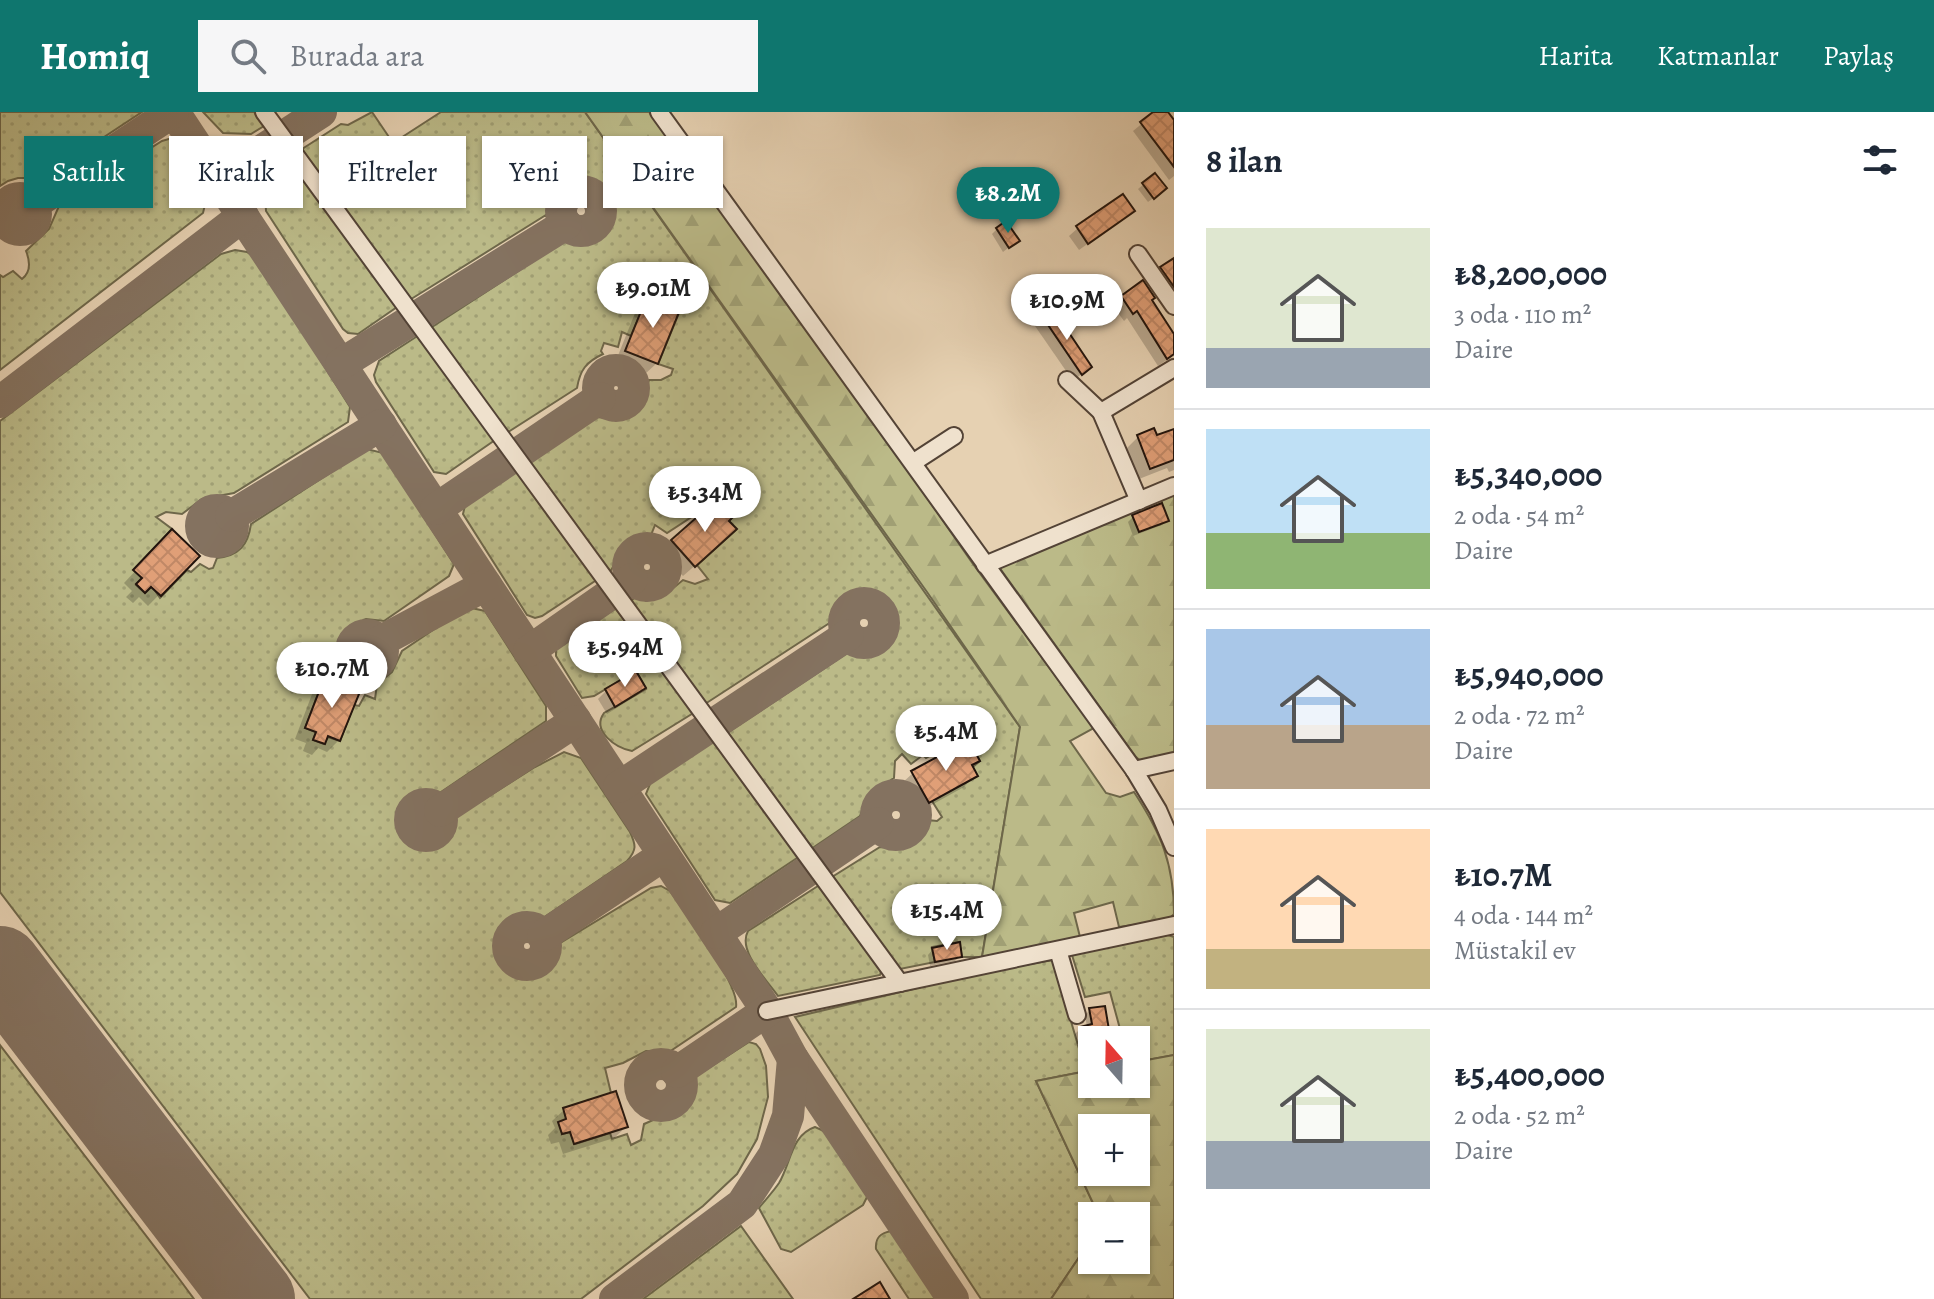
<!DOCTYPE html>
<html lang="tr">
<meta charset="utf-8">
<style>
:root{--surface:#fff;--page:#f6f6f7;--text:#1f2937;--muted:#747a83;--line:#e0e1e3;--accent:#0f766e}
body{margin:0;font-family:Alegreya,serif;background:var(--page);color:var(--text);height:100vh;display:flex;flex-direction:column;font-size:30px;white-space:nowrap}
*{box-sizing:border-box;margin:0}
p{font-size:26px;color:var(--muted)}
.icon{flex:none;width:44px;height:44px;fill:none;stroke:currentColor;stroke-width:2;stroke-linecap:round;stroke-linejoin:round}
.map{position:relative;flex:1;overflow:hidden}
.sheet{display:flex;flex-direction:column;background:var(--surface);width:760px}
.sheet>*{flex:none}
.hud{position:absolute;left:24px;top:24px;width:760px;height:72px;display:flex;gap:16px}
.needle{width:52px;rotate:340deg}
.tools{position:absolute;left:1078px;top:914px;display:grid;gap:16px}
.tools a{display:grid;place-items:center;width:72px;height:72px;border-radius:0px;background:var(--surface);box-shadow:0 2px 6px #0004;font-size:40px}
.price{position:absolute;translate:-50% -68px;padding:0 18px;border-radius:28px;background:#fff;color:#222;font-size:26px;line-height:52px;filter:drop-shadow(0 2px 4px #0008)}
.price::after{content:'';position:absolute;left:50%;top:48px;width:24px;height:18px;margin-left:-12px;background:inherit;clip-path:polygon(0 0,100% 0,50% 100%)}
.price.active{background:var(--accent);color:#fff}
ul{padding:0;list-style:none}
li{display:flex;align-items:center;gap:24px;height:200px;padding:0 32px}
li+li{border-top:2px solid var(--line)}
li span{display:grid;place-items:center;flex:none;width:224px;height:160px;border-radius:0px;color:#555}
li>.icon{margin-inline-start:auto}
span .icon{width:96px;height:96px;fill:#fffc;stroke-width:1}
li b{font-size:34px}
h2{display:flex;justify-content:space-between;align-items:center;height:96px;padding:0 32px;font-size:34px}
.chip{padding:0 28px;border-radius:0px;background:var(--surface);box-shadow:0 2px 6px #0004;font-size:28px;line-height:72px}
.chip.active{background:var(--accent);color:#fff}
header{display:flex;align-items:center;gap:48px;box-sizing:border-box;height:112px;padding:0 40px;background:var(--accent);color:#fff}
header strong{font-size:38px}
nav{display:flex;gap:44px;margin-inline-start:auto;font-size:28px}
.search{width:560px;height:72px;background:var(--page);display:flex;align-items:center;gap:20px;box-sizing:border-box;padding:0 28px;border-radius:0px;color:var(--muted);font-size:30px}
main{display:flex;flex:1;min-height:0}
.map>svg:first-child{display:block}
.grass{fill:url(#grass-dots);stroke:#6e674a;stroke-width:2}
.forest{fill:url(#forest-firs);stroke:#6e674a;stroke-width:2;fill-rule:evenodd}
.shadow{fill:#0003}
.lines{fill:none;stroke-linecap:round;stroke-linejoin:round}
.taxiway{stroke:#847260;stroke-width:32}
.runway{stroke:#847260;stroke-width:82}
.building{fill:url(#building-cross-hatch);stroke:#22140d;stroke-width:2}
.minor-casing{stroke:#534336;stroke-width:20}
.minor{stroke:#efe1cd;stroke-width:16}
</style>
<header>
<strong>Homiq</strong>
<div class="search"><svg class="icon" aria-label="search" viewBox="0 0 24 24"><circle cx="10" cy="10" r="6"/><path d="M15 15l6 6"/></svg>Burada ara</div>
<nav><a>Harita</a><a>Katmanlar</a><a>Paylaş</a></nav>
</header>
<main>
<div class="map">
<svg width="1174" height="1187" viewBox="0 0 1174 1187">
<defs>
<pattern id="grass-dots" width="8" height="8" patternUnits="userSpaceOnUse" patternTransform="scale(2)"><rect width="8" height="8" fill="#bbba88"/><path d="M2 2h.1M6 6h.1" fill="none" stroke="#a09f74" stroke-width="1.8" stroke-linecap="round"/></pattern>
<pattern id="forest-firs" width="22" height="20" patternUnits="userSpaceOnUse" patternTransform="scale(2)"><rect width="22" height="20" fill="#bbba88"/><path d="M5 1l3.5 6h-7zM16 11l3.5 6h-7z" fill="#a09f74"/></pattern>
<pattern id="building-cross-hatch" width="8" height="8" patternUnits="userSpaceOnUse" patternTransform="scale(2)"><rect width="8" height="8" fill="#e09f77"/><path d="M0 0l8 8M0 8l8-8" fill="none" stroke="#c08866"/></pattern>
</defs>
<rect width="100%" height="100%" fill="#e6d1b2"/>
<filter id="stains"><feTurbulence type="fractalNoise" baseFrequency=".0025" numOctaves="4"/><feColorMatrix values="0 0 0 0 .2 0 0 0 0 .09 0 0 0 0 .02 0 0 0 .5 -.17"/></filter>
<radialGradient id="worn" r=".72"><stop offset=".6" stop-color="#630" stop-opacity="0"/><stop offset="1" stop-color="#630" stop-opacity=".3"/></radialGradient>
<g class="grass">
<polygon points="0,0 142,0 42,66 18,66 8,69 0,74"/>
<polygon points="203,0 254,0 264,14 251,22 223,21"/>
<path d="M 372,0 L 393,31 L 441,0 L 585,0 L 1020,615 L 982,845 L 962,845 L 959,830 L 932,835 L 935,850 L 900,857 L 832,765 L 880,735 L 901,736 L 912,732 L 924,720 L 928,708 L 937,709 L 942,705 L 932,689 L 980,649 L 974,638 L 965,640 L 958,628 L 926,646 L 923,643 L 911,652 L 902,642 L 895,649 L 894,666 L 876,678 L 866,690 L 860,704 L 811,737 L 727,621 L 852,538 C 875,542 899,526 888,500 L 892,498 L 885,489 L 880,490 C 858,469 839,489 835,513 L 828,512 L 705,592 L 630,490 L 637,483 L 646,489 L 667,481 L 683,468 L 695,472 L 708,467 L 697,453 L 736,418 L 729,409 L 735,402 L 727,393 L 720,399 L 713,391 L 667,421 L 655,413 L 651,423 C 611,425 626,442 608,462 L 527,351 L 596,305 L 619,307 L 629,301 L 641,286 L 649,268 L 661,268 L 671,263 L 673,257 L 658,252 L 679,201 L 671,197 L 672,190 L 659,185 L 656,191 L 646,188 L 631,224 L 622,220 L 618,235 L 604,231 L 601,239 L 603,242 C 586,250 580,258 577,276 L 505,322 L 429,217 L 569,126 C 595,127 611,117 605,89 L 608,86 L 601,77 L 596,78 C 576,54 554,80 553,103 L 549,106 L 546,103 L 408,189 L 299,39 L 341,12 L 348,13 Z"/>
<path d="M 172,26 C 195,44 212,73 203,101 L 0,258 L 0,163 L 3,165 L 13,159 L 22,167 C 31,160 30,149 26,139 L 49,117 L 59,94 L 162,29 Z"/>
<path d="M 288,45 L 397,195 L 358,222 L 348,221 L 343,217 L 266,99 C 264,72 264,60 288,45 Z"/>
<path d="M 235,138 L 247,140 L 257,147 L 350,295 L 348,310 L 234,381 L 202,387 L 182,402 L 166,400 L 156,405 L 172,417 L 134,458 L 142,466 L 136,473 L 145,481 L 152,474 L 160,486 L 187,458 L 191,460 L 200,452 L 209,457 L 213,456 L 217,446 C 239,444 248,433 251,412 L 367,337 L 383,341 L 454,452 L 449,464 L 384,509 L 366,507 L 349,515 L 340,527 L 330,551 C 319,550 312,551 306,561 L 325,564 L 305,616 L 316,620 L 313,628 L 324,632 L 328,625 L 340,629 L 354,593 L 359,594 L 365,583 L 375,587 L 377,572 L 392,560 L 402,539 L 467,495 L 485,499 L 546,594 L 546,609 L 438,682 L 416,680 L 406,685 L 400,695 L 399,710 L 402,718 L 399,720 L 406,730 L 409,729 L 418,736 C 440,738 451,728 454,706 L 535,655 L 564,640 L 581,646 L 630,720 C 636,733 637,738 627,749 L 540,808 L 519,807 L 509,812 L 502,822 L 500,834 L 502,844 L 499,846 L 506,857 L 510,855 C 536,871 550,859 557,833 L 651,776 L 661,774 L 670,779 C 685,801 740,872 736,895 L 669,940 L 646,939 L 623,951 L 605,956 L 611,981 L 566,1007 L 562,1022 L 570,1020 L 575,1032 L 610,1021 L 612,1027 L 627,1022 L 631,1033 L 641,1028 L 644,1012 C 669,1001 681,998 687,970 L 749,930 L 756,932 L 760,937 L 766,954 L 768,985 L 757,1027 L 737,1062 L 703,1094 L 581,1187 L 310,1187 L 0,780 L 0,309 L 221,142 Z"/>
<polygon points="419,223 495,328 446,362 434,360 376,270 374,263 379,249"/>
<polygon points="516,357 598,467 542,504 535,506 527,503 463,402 466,389"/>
<path d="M 618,495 L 695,600 L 632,639 C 616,636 591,619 604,601 L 646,577 L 636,559 L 594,584 L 582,586 L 556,544 L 556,536 L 562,531 Z"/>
<polygon points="715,627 800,744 730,791 715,788 646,682 652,667"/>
<path d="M 821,772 L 882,856 L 880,863 L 778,884 C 767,868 737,839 748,819 Z"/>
<polygon points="1165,822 1174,825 1174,943 1136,950 1136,928 1123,928 1110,880 1085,885 1072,843"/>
<polygon points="1053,848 1080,940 1092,937 1092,958 1036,969 1099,1104 1092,1104 1092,1126 1051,1187 981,1187 795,905 985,860"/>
<polygon points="0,933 180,1168 194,1187 0,1187"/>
<path d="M 815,1015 C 838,1023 853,1059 866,1078 L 867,1085 L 863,1093 L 791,1140 L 781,1137 L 759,1096 C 765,1088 773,1080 779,1071 C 791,1051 791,1023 815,1015 Z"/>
<polygon points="741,1114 793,1187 643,1187"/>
<path d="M 891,1119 L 898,1125 L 938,1187 L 909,1187 L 876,1137 C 875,1126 880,1121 891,1119 Z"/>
</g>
<g class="forest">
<path d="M 585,0 L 649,0 L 894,338 L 973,452 L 1094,616 L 1070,629 L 1106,681 L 1120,685 L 1134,680 C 1161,721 1174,752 1174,802 L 1168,808 L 1119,815 L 1113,790 L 1074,801 L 1080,825 L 982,845 L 1020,615 L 927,480 Z"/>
<polygon points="1174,381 1174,643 1143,651 1136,645 999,455 1128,398 1132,402 1162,391 1161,386"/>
<path d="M 1174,943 L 1174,1187 L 1051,1187 L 1092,1126 L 1092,1148 L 1136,1148 L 1136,1104 L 1099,1104 L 1036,969 L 1092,958 L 1092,972 L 1136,972 L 1136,950 ZM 1136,1016 L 1136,1060 L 1092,1060 L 1092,1016 Z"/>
</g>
<g class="shadow">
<polygon points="1156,0 1165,0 1174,12 1174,64 1169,68 1133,19"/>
<polygon points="1155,63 1160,81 1148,90 1138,77"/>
<polygon points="1133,99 1079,138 1069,124 1078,116"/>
<polygon points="997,117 1017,129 1003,140 992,122"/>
<polygon points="1174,148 1174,179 1163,186 1150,168"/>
<polygon points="1142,171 1150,188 1174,226 1174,243 1158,254 1127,206 1124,209 1113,194"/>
<polygon points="659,186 657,251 645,262 615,251 635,201 646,190 653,192"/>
<polygon points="1043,205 1090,255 1073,269 1035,214"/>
<polygon points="1174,319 1174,358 1169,360 1167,356 1139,367 1127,336 1138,325 1156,326"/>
<polygon points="713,394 726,409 723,429 683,464 661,441"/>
<polygon points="1133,405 1167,408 1162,413 1133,424 1128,410"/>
<polygon points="172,420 197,444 148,494 139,485 133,491 126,485 132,479 124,471"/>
<polygon points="635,561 644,576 636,584 607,602 598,587 606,579"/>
<polygon points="325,566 339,628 327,640 318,636 312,643 303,639 306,631 295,627 314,577"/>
<polygon points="965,645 977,649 971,655 975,663 964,675 917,701 901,672 913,661"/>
<polygon points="933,837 960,844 955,849 930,854 928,843"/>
<polygon points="1090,898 1108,923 1102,928 1077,932 1075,922 1081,916 1087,915 1085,903"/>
<polygon points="564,998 626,1015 614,1026 563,1042 559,1030 551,1032 548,1023 555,1016 552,1009"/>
</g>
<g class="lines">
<g class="taxiway">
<polyline points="174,0 767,899 793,947 953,1187"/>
<polyline points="218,67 321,0"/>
<circle cx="581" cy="99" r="20"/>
<circle cx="20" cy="102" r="16"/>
<polyline points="34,92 173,0"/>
<polyline points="341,252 566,112"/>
<circle cx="616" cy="276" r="18"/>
<polyline points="0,290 243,104"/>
<polyline points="436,397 600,286"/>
<circle cx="217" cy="414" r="16"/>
<polyline points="231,404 381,313"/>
<circle cx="647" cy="455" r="19"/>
<circle cx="864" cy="511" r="20"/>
<circle cx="367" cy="539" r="16"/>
<polyline points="381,529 486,473"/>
<polyline points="529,539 632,467"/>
<polyline points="619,675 848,523"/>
<circle cx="896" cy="703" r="20"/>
<circle cx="426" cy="708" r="16"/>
<polyline points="440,699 576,609"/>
<circle cx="527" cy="834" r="19"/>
<polyline points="716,821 878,711"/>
<polyline points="543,824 664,743"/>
<circle cx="661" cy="973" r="21"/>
<polyline points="677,960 767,899"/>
<polyline points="615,1187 742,1092 774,1043 788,1004 793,947"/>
</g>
<polyline class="runway" points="0,855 254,1187"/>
</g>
<g class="building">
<polygon points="1153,0 1168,0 1174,8 1174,55 1140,10"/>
<polygon points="1155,61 1167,76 1154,87 1142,71"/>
<polygon points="1123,82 1135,99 1088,132 1076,114"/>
<polygon points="1006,109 1020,129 1009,136 996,116"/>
<polygon points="1174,146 1174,175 1160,155"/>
<polygon points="1143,168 1155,186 1152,188 1174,222 1174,242 1167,247 1137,199 1133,202 1121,184"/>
<polygon points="659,183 671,188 668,196 679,200 658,252 625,239 646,187 656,191"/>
<polygon points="1053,197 1092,255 1082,263 1042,204"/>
<polygon points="1154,316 1157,323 1174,317 1174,348 1150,357 1137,323"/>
<polygon points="713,391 720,399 727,393 735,403 729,409 737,417 695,455 671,428"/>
<polygon points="1162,391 1169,409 1139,420 1132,403"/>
<polygon points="172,417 200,444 161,484 151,475 145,481 136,472 142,466 133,458"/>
<polygon points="636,559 646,576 615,595 605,577"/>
<polygon points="325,564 361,577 340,629 328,624 325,632 313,628 316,620 305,616"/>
<polygon points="961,632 966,642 974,638 980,649 972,653 978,664 929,691 911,659"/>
<polygon points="960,830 962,845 935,850 932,836"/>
<polygon points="1105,894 1110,924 1082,928 1080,915 1092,912 1089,896"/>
<polygon points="616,979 628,1015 574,1032 570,1020 562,1022 558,1010 566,1007 563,996"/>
<polygon points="880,1170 890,1187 853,1187"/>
</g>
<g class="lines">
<defs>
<g id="minor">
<polyline points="264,0 900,871"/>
<polyline points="659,0 1134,658 1158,698 1174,735"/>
<polyline points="1138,142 1174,194"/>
<polyline points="1067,268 1101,300 1139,389"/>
<polyline points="1101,300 1174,256"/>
<polyline points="914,350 954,324"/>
<polyline points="985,453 1174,374"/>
<polyline points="1134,658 1174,649"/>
<polyline points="1058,838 1077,903"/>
<polyline points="767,899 1174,813"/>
</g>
</defs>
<use href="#minor" class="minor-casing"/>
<use href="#minor" class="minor"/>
</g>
<rect width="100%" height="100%" filter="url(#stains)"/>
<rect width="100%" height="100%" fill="url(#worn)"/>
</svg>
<div class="tools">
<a><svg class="needle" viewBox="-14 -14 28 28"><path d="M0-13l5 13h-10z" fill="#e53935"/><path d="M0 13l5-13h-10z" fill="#747a83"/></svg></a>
<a>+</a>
<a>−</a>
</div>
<b class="price active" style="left:1008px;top:123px">₺8.2M</b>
<b class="price" style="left:653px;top:218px">₺9.01M</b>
<b class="price" style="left:1067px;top:230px">₺10.9M</b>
<b class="price" style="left:705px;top:422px">₺5.34M</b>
<b class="price" style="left:625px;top:577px">₺5.94M</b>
<b class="price" style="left:332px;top:598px">₺10.7M</b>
<b class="price" style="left:946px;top:661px">₺5.4M</b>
<b class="price" style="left:947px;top:840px">₺15.4M</b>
<div class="hud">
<a class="chip active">Satılık</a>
<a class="chip">Kiralık</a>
<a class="chip">Filtreler</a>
<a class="chip">Yeni</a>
<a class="chip">Daire</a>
</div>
</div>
<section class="sheet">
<h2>8 ilan<svg class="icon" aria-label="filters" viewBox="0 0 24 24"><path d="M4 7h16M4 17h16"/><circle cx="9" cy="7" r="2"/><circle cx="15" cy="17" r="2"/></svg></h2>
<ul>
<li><span style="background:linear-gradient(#dfe7d0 75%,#9aa5b1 0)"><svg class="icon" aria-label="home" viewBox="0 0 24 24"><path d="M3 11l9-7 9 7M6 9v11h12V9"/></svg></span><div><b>₺8,200,000</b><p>3 oda · 110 m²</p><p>Daire</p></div></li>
<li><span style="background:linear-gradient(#bfe0f5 65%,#8fb573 0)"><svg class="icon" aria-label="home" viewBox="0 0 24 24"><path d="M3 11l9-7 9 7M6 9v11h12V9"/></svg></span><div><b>₺5,340,000</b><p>2 oda · 54 m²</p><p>Daire</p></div></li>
<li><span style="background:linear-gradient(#a9c7e8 60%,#b9a48a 0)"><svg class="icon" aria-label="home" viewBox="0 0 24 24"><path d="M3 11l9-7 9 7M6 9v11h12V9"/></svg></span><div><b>₺5,940,000</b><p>2 oda · 72 m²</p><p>Daire</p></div></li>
<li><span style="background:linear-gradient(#ffd9b3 75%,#c2b280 0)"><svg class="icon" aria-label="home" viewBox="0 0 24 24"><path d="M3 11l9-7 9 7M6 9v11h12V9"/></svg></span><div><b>₺10.7M</b><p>4 oda · 144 m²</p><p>Müstakil ev</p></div></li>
<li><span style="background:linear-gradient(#dfe7d0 70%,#9aa5b1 0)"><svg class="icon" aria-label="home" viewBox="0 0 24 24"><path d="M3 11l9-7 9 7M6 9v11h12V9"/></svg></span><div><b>₺5,400,000</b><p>2 oda · 52 m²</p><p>Daire</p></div></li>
</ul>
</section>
</main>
